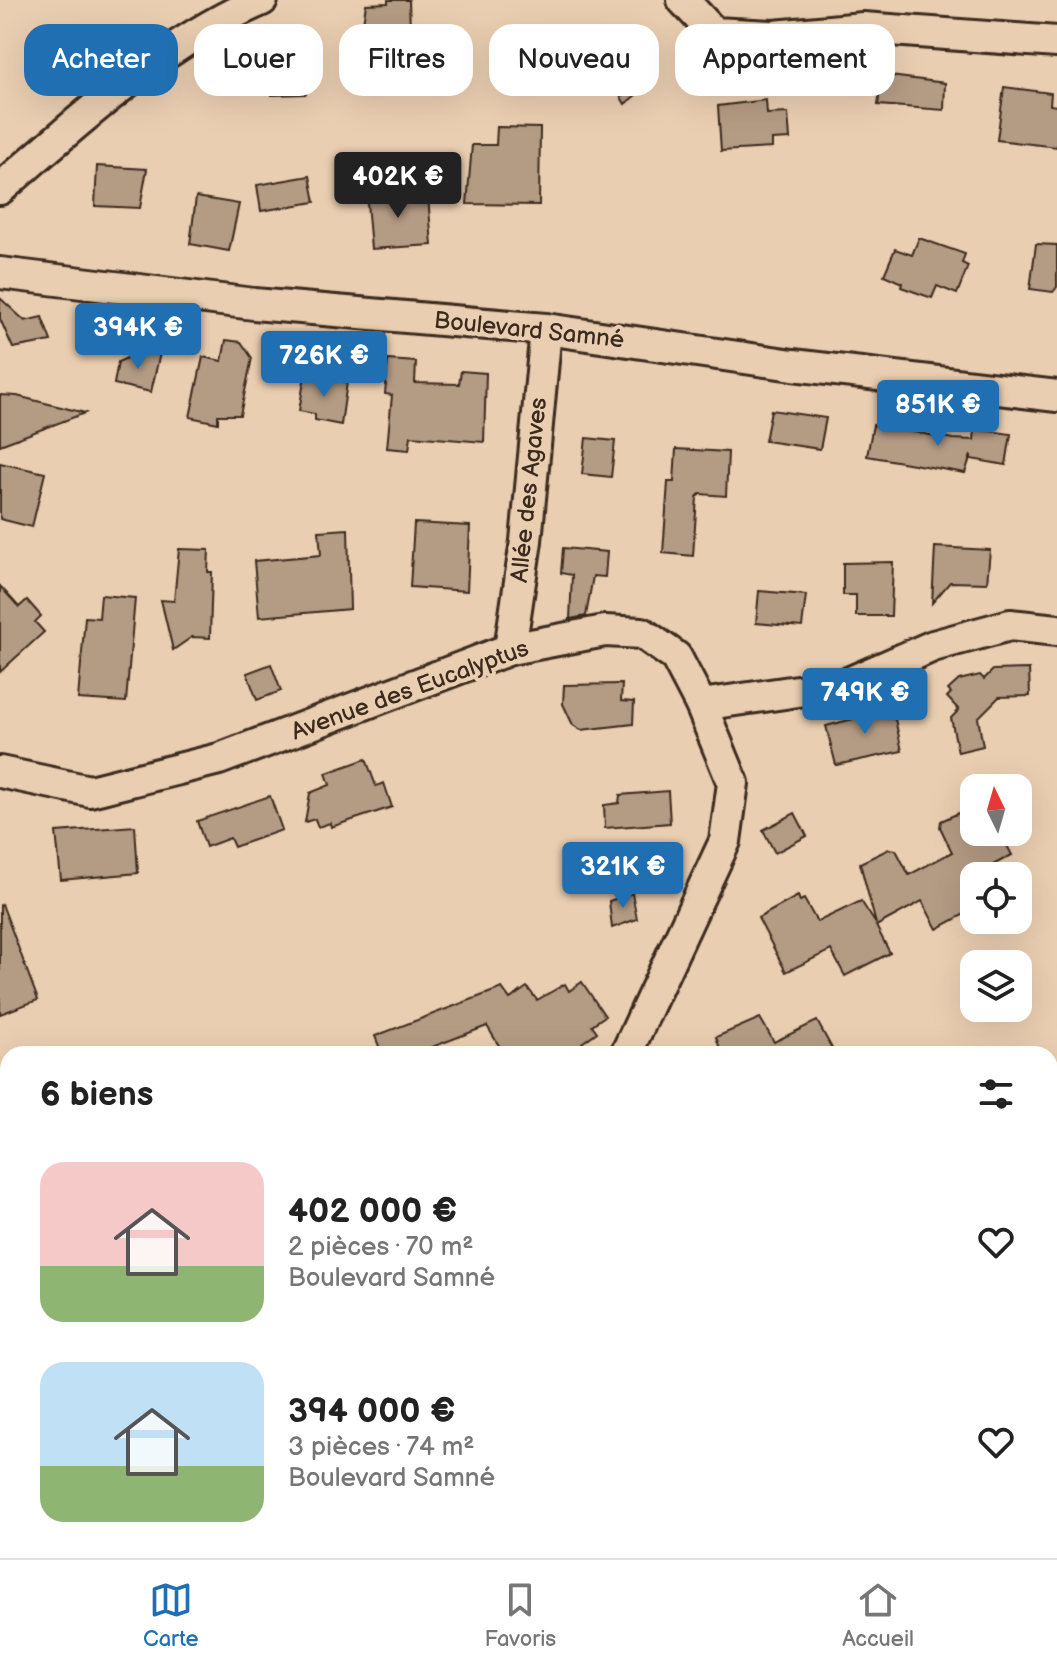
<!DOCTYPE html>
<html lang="fr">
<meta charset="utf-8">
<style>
:root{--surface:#fff;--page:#f2f2f2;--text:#222;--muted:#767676;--line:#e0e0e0;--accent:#1f6fb2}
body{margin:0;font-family:"Balsamiq Sans",sans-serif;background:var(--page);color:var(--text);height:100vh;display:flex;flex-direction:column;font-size:30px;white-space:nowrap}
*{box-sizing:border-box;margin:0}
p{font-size:26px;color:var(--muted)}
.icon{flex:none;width:44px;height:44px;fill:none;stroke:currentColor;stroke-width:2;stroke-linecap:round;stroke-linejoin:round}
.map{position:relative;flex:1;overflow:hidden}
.drawer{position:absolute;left:0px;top:1046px;width:1058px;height:512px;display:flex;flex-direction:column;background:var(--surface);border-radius:24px 24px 0 0;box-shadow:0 8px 32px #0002}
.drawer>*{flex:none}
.hud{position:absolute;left:24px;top:24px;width:1010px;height:72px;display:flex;gap:16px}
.needle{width:52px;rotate:355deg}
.fabs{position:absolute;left:960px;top:774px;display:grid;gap:16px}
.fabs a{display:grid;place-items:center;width:72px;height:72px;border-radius:16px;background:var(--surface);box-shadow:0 8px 32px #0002;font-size:40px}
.price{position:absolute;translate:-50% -68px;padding:0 18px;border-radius:8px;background:var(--accent);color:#fff;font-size:26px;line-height:52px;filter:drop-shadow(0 2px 4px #0008)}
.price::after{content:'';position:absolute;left:50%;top:48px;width:24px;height:18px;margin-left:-12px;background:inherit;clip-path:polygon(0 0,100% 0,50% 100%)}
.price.current{background:#222;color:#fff}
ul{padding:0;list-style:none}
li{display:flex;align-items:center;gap:24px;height:200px;padding:0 40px}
li span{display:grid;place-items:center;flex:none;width:224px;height:160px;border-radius:24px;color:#555}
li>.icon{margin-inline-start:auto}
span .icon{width:96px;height:96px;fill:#fffc;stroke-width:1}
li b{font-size:34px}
h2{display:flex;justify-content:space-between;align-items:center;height:96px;padding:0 40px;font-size:34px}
.tag{padding:0 28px;border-radius:24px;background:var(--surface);box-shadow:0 8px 32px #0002;font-size:28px;line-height:72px}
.tag.current{background:var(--accent);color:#fff}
.tab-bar{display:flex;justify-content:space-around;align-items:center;height:112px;border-top:2px solid var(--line);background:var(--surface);font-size:22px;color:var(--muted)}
.tab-bar a{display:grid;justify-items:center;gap:4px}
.tab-bar .current{color:var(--accent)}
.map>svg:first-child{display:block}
.building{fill:#b49b84;stroke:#3b2a1e;stroke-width:2}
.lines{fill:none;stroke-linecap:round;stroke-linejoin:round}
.street-casing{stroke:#3b2a1e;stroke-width:36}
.street{stroke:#eaceb1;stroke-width:30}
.labels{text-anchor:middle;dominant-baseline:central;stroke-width:8;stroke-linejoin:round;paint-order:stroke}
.street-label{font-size:24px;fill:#3b2a1e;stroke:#eaceb1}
</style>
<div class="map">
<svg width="1057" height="1558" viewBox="0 0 1057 1558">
<rect width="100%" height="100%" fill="#eaceb1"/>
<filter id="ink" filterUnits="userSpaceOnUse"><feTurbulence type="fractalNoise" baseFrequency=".0125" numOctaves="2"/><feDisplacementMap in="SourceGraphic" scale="16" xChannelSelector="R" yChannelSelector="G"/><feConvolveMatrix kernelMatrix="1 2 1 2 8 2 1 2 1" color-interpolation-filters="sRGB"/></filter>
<g filter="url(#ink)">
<g class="building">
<polygon points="388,0 409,0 412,84 388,83 388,61 357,60 356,36 361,36 366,4 388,3"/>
<polygon points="600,31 654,37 649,91 642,90 625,104 618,92 595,90"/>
<polygon points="303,42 306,94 272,95 271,88 227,90 226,73 274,68 278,44"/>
<polygon points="882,75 945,83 944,110 878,105"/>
<polygon points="1004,87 1051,93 1050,105 1057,106 1057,147 997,140"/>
<polygon points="766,100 767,114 788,113 790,139 772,140 772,148 721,151 718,106"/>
<polygon points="497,127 540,128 539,205 467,204 472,145 496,145"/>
<polygon points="97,166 147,169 140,208 95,206"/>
<polygon points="310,176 315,202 261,211 257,185"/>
<polygon points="396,189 396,198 428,196 432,245 371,249 366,191"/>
<polygon points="196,197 239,204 229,251 190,244"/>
<polygon points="919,238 965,254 962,263 968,266 957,294 937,286 932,298 901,287 902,283 884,275 895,249 912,255"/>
<polygon points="1036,244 1057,245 1057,287 1053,292 1030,289"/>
<polygon points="0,298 25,321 42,317 51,341 13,348 0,319"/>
<polygon points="226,340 241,342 252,358 240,415 218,415 218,423 190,417 203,357 222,361"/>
<polygon points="144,350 160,353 151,392 114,384 118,362"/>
<polygon points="388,360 416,362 415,383 459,384 461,371 486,373 484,442 411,436 409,450 387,448 392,395 385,394"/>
<polygon points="305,375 347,382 341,425 315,420 315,414 299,411"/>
<polygon points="0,395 17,396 85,413 0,445"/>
<polygon points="771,410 826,418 820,449 765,441"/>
<polygon points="873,425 953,439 974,440 975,429 1011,434 1006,465 971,459 971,455 965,473 867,456"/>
<polygon points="586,438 615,441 611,477 582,474"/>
<polygon points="676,449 728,452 726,496 700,494 697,497 693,556 663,553 668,482 674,482"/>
<polygon points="0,463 45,473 32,527 0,519"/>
<polygon points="414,523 470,526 467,591 410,587"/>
<polygon points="348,529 350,609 259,617 254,561 321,555 319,531"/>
<polygon points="935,547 990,550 987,583 950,582 932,603"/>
<polygon points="563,548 607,552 605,577 593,576 586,616 570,619 572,575 561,573"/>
<polygon points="179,549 209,550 208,572 212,572 210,638 192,637 173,650 161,600 174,601"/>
<polygon points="893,562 891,616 856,616 856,595 843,595 843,563"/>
<polygon points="0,586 19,607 27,600 41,616 35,622 44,632 0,672"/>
<polygon points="759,591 806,595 802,627 756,623"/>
<polygon points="101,595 135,598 126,702 78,699 85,617 99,618"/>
<polygon points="271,664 281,691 257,700 247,673"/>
<polygon points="1029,669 1030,696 999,697 978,718 983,746 958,752 951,718 959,710 947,697 951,693 948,690 959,680 980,675 984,679 993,670"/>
<polygon points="622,684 621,701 634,702 633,724 581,730 573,725 563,704 564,685"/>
<polygon points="889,703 889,718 895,719 902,751 836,765 826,726 853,719 851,712"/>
<polygon points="366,759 376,786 384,783 392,807 331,827 330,823 318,827 315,819 305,822 310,793 330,785 326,773"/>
<polygon points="668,791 670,823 605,828 604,805 619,803 620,795"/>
<polygon points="270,796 282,830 234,847 230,838 206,847 197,821"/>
<polygon points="974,806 974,832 1000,832 1012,855 966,879 974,895 974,909 937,929 922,901 876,926 890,953 845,976 831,950 786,972 758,918 798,896 800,901 804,899 817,922 861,901 876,924 860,863 889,849 896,850 909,875 952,852 940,827 941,821"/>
<polygon points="795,813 807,836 775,853 763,830"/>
<polygon points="135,826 138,873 61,880 56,832"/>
<polygon points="632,893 637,919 612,928 609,901"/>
<polygon points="2,904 38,1000 0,1014 0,905"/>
<polygon points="582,982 605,1016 592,1025 597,1032 582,1043 589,1054 504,1054 487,1026 414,1054 382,1054 375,1036 502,988 510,999 527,987 537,1000 565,984 569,991"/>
<polygon points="760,1018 774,1042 817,1021 835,1054 722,1054 716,1037"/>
</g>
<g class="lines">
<defs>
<g id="street">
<polyline points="683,0 714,33 774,36 863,28 1057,42"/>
<path d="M 0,189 C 81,119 162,43 262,0"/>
<polyline points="0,273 254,304 546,329 793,365 1057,396"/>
<polyline points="510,649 526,541 546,329"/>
<polyline points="701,705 846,684 933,646 1010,625 1057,630"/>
<polyline points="0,772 90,791 219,759 510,649 605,631 642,633 676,657 701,705 733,783 725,841 626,1054"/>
<polyline points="0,1477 8,1473"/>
<polyline points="124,1550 129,1558"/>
<polyline points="761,1558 769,1550"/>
</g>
</defs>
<use href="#street" class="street-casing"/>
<use href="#street" class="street"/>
</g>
</g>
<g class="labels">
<g class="street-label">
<text transform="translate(529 330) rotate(6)">Boulevard Samné</text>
<text transform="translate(529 490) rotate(-84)">Allée des Agaves</text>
<text transform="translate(410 690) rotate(-20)">Avenue des Eucalyptus</text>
</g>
</g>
</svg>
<div class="fabs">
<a><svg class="needle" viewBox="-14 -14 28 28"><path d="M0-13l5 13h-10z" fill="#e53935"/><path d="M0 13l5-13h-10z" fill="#767676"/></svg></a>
<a><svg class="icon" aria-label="locate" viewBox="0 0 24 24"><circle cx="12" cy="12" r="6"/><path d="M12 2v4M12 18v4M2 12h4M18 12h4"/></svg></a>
<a><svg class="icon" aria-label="layers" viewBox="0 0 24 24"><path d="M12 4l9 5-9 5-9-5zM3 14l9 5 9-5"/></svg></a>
</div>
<b class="price current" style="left:398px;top:220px">402K €</b>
<b class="price" style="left:138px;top:371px">394K €</b>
<b class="price" style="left:324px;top:399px">726K €</b>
<b class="price" style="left:938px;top:448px">851K €</b>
<b class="price" style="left:865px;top:736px">749K €</b>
<b class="price" style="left:623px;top:910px">321K €</b>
<div class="hud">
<a class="tag current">Acheter</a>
<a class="tag">Louer</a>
<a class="tag">Filtres</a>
<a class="tag">Nouveau</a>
<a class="tag">Appartement</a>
</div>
<section class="drawer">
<h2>6 biens<svg class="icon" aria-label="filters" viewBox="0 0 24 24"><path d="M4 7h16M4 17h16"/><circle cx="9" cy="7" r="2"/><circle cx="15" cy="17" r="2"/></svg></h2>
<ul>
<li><span style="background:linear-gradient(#f6c9c9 65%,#8fb573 0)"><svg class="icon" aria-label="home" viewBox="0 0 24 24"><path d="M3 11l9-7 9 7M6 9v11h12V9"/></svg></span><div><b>402 000 €</b><p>2 pièces · 70 m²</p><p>Boulevard Samné</p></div><svg class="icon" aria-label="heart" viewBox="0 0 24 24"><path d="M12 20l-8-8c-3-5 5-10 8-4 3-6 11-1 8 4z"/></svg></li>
<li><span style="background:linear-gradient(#bfe0f5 65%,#8fb573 0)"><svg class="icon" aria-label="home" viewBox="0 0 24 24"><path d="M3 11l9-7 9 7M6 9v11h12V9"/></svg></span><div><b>394 000 €</b><p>3 pièces · 74 m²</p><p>Boulevard Samné</p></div><svg class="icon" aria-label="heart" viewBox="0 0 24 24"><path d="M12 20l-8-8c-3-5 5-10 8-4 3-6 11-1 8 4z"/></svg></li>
</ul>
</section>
</div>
<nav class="tab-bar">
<a class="current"><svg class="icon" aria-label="map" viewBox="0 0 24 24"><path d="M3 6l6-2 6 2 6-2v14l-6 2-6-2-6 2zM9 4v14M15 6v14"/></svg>Carte</a>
<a><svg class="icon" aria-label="saved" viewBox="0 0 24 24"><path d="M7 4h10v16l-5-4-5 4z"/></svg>Favoris</a>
<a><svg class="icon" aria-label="home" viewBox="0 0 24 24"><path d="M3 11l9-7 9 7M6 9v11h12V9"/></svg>Accueil</a>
</nav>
